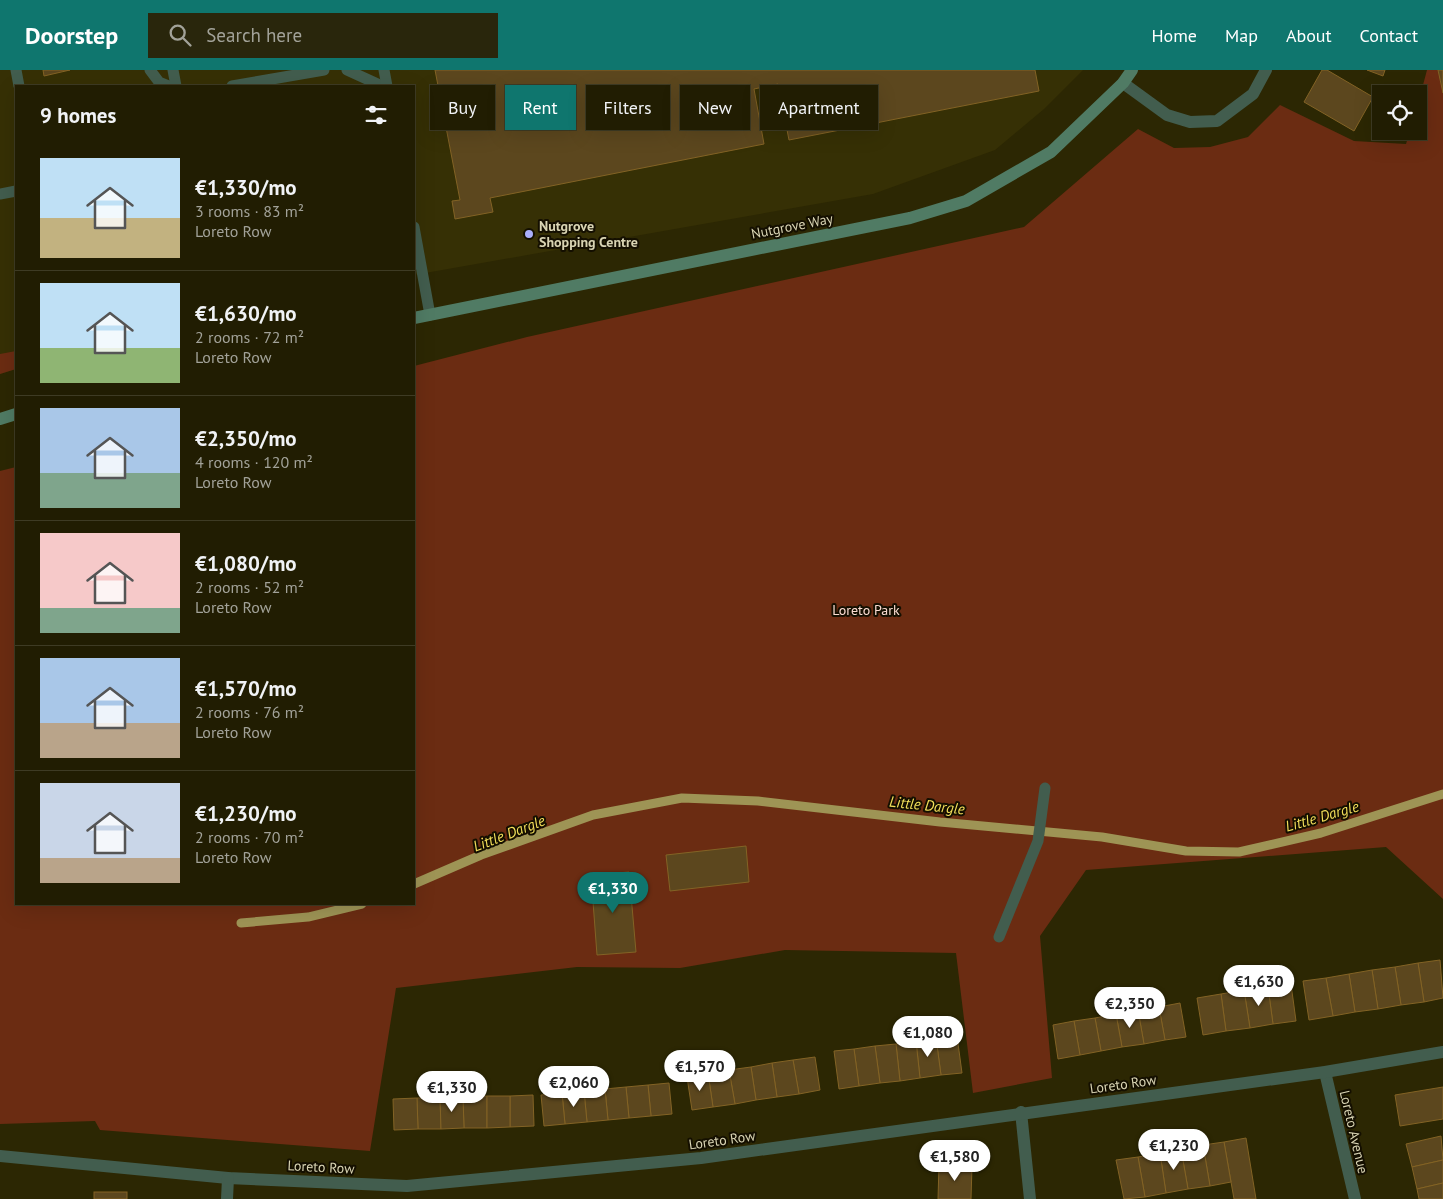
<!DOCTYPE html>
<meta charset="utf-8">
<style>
:root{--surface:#211d02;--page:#29260c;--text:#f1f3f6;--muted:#a2a299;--line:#3e3b24;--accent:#0f766e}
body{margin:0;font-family:"PT Sans",sans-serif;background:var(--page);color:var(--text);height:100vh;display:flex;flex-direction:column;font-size:19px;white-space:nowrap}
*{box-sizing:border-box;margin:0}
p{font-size:16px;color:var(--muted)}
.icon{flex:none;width:28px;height:28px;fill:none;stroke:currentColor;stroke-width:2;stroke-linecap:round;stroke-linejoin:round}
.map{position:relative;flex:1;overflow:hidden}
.drawer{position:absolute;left:15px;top:15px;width:400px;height:820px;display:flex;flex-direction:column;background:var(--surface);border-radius:0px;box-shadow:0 5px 20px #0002,0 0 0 1px var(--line)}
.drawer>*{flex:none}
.hud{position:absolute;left:430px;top:15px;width:475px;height:45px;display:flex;gap:10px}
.fabs{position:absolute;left:1372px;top:15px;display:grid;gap:10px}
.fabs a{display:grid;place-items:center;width:55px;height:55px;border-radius:0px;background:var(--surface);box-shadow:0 5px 20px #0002,0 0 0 1px var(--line);font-size:25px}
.price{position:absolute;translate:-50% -42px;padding:0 11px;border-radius:18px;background:#fff;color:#222;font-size:16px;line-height:32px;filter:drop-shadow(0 1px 2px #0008)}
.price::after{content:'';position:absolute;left:50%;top:30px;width:15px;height:11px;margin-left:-8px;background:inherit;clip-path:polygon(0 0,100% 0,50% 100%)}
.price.on{background:var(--accent);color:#fff}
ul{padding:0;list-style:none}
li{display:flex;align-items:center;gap:15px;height:125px;padding:0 25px}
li+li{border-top:1px solid var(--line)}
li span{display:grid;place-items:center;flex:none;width:140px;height:100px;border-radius:0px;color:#555}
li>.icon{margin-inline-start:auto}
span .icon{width:60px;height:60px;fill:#fffc;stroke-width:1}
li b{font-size:21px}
h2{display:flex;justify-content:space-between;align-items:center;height:60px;padding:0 25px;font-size:21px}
.pill{padding:0 18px;border-radius:0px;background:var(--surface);box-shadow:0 5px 20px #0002,0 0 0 1px var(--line);font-size:18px;line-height:45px}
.pill.on{background:var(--accent);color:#fff}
header{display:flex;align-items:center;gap:30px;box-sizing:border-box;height:70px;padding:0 25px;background:var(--accent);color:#fff}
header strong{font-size:24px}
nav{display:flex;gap:28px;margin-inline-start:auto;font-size:18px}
.search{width:350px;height:45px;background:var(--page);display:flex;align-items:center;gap:12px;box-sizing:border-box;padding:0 18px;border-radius:0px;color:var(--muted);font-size:19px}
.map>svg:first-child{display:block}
.built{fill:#363005}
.green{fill:#6b2c12}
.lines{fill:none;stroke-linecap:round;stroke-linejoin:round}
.stream{stroke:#9e9455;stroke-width:9}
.building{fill:#5c471e;stroke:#836325}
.lane{stroke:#425d4e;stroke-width:11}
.street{stroke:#425d4e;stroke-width:12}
.secondary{stroke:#507b64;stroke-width:12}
.poi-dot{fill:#aaaffb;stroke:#140f00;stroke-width:2}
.labels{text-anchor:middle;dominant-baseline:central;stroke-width:4;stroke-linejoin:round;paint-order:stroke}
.poi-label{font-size:14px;font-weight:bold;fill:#d9d4b3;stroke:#140f00;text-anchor:start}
.street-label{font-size:14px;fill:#d9d4b3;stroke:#140f00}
.park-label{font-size:14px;fill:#fbdcd1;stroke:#140f00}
.water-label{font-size:15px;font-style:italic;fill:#f3df5a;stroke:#140f00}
</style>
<header>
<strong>Doorstep</strong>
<div class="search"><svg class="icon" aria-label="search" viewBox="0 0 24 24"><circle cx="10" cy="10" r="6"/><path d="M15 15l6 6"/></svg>Search here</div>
<nav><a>Home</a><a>Map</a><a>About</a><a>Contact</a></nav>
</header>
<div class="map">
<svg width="1443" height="1129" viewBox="0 0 1443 1129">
<rect width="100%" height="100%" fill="#2c2703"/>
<polygon class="built" points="0,0 1083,0 1044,39 995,80 873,124 414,205 414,16 16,16 16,299 0,304"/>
<g class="green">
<polygon points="1427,0 1443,0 1443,829 1386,777 1086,800 1040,866 1052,1008 973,1023 956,883 785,880 680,898 577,897 396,918 370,1081 100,1060 95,1051 0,1054 0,401 16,397 16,834 414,834 414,296 527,267 1024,157 1138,59 1174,78 1210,77 1248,67 1280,35 1354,71 1406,74 1410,61 1419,61 1419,30"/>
<polygon points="16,281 16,299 0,304 0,284"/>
</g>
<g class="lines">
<g class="stream">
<polyline points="414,814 481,785 593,745 682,728 758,731 940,752 1102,767 1186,781 1239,782 1321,763 1443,724"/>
<polyline points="241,853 308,847 362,834"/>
</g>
</g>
<g class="building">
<polygon points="43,0 70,0 44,6"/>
<polygon points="435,0 1035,0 1039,21 789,70 778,14 754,19 764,74 490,128 493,142 455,149 452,131 460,130"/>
<polygon points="1322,0 1327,0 1373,27 1354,61 1304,32"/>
<polygon points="1367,0 1385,0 1383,6"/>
<polygon points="1438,0 1443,0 1443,23"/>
<polygon points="746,776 749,812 670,821 666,785"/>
<polygon points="629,802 636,882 597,885 591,805"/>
<polygon points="1440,890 1443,928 1424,932 1418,893"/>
<polygon points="1418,893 1424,932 1401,935 1395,897"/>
<polygon points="1395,897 1401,935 1378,939 1372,900"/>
<polygon points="1372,900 1378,939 1355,942 1349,904"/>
<polygon points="1349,904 1355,942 1333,946 1326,908"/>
<polygon points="1326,908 1333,946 1309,950 1303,911"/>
<polygon points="1291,914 1296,951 1273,954 1268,917"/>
<polygon points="1268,917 1273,954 1250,958 1244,920"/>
<polygon points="1244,920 1250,958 1226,961 1221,924"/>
<polygon points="1221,924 1226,961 1203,965 1197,928"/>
<polygon points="1180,933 1186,967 1165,970 1159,937"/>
<polygon points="1159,937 1165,970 1144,974 1138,940"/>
<polygon points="1138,940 1144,974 1122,977 1116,944"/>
<polygon points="1116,944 1122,977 1101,981 1095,948"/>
<polygon points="1095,948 1101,981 1080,985 1074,951"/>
<polygon points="1074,951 1080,985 1058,989 1053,955"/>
<polygon points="957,966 962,1003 941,1005 936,968"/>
<polygon points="936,968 941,1005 920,1008 916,971"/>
<polygon points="916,971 920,1008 900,1011 896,974"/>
<polygon points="896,974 900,1011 880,1013 875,976"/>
<polygon points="875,976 880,1013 859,1016 854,979"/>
<polygon points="854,979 859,1016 839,1019 834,981"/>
<polygon points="815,987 820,1020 799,1024 793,990"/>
<polygon points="793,990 799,1024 777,1027 772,993"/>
<polygon points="772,993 777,1027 756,1030 751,997"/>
<polygon points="751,997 756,1030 735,1034 729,1000"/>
<polygon points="729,1000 735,1034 713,1037 708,1003"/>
<polygon points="708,1003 713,1037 692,1040 687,1007"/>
<polygon points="669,1013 672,1044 651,1046 648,1015"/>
<polygon points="648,1015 651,1046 629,1048 626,1017"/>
<polygon points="626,1017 629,1048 608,1050 605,1019"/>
<polygon points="1443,1017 1443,1049 1400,1056 1395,1025"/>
<polygon points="605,1019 608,1050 587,1052 584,1021"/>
<polygon points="584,1021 587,1052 565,1054 562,1023"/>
<polygon points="562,1023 565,1054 544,1056 541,1025"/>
<polygon points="533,1025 534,1056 510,1057 510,1026"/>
<polygon points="487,1026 487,1058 464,1058 463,1027"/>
<polygon points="487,1026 510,1026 510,1057 487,1058"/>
<polygon points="440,1027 441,1059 418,1059 417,1028"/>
<polygon points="440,1027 463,1027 464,1058 441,1059"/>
<polygon points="417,1028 418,1059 394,1060 393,1029"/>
<polygon points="1441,1066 1443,1090 1412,1097 1406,1074"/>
<polygon points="1246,1068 1256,1129 1234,1129 1224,1072"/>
<polygon points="1224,1072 1231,1112 1210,1116 1203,1075"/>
<polygon points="1203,1075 1210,1116 1188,1119 1181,1079"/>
<polygon points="1181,1079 1188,1119 1166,1123 1160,1083"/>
<polygon points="1160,1083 1166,1123 1145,1127 1138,1087"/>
<polygon points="1138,1087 1145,1127 1124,1129 1116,1090"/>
<polygon points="1443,1090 1443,1113 1417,1119 1412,1097"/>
<polygon points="939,1095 972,1096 971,1129 938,1129"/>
<polygon points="1443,1113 1443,1129 1419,1129 1417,1119"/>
<rect x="94" y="1122" width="33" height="7"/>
</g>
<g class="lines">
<g class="lane">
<polyline points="16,0 19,16"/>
<polyline points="150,0 159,12 169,16"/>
<polyline points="173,0 176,16"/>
<polyline points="347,0 382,16"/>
<polyline points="384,0 387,16"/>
<polyline points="232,16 324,0"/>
<polyline points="0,124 16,121"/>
<polyline points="414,157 430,245"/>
<polyline points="999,867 1038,771 1045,718"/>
</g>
<g class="street">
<polyline points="1123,13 1167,45 1190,52 1217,51 1253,24 1266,0"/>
<polyline points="1325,1002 1355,1129"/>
<polyline points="1021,1042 1030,1129"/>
<polyline points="0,1086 228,1108 407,1116 701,1088 1325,1002 1443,982"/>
<polyline points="227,1129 228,1108"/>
</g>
<g class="secondary">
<polyline points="414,248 910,148 966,131 1051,82 1123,13 1132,0"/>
<polyline points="0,349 16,344"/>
</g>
</g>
<circle class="poi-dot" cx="529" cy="164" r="5"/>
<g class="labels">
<g class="poi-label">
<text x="539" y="156">Nutgrove<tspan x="539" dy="16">Shopping Centre</tspan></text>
</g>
<g class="street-label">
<text transform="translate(792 156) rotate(-11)">Nutgrove Way</text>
<text transform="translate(1123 1014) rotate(-8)">Loreto Row</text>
<text transform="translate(1354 1062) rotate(77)">Loreto Avenue</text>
<text transform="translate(722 1070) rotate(-8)">Loreto Row</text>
<text transform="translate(321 1097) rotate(3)">Loreto Row</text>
</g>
<g class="park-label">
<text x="866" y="540">Loreto Park</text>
</g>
<g class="water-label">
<text transform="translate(927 735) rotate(6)">Little Dargle</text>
<text transform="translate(1322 746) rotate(-16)">Little Dargle</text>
<text transform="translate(509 763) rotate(-21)">Little Dargle</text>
</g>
</g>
</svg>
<div class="fabs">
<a><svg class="icon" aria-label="locate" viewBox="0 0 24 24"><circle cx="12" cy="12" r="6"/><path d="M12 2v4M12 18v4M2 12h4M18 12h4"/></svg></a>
</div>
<b class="price on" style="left:613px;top:844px">€1,330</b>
<b class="price" style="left:1259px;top:937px">€1,630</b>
<b class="price" style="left:1130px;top:959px">€2,350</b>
<b class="price" style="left:928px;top:988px">€1,080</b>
<b class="price" style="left:700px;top:1022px">€1,570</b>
<b class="price" style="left:574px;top:1038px">€2,060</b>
<b class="price" style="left:452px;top:1043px">€1,330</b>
<b class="price" style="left:1174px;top:1101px">€1,230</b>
<b class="price" style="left:955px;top:1112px">€1,580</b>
<div class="hud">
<a class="pill">Buy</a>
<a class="pill on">Rent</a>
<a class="pill">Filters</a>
<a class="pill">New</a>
<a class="pill">Apartment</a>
</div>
<section class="drawer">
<h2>9 homes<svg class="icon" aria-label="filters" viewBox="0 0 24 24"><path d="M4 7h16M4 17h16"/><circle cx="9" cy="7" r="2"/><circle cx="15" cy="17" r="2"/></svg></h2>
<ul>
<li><span style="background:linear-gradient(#bfe0f5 60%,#c2b280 0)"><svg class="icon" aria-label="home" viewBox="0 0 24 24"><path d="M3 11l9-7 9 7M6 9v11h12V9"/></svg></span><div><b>€1,330/mo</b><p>3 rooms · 83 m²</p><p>Loreto Row</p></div></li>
<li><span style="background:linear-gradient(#bfe0f5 65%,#8fb573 0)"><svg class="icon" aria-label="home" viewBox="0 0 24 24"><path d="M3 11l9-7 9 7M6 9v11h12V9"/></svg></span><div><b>€1,630/mo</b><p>2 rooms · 72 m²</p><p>Loreto Row</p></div></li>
<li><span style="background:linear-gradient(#a9c7e8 65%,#7fa58c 0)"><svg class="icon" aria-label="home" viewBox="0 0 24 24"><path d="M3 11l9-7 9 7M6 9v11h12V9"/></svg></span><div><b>€2,350/mo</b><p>4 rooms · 120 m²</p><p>Loreto Row</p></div></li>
<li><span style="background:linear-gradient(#f6c9c9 75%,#7fa58c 0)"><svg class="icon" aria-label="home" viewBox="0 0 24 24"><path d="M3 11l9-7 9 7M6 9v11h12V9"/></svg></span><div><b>€1,080/mo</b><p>2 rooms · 52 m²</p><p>Loreto Row</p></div></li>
<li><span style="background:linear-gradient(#a9c7e8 65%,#b9a48a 0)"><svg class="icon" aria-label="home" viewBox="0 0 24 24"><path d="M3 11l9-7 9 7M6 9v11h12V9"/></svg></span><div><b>€1,570/mo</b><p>2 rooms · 76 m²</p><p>Loreto Row</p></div></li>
<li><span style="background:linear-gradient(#c9d6e8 75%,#b9a48a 0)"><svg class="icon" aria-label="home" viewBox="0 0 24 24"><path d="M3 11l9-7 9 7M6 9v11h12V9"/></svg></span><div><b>€1,230/mo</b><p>2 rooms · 70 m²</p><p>Loreto Row</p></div></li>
</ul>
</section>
</div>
